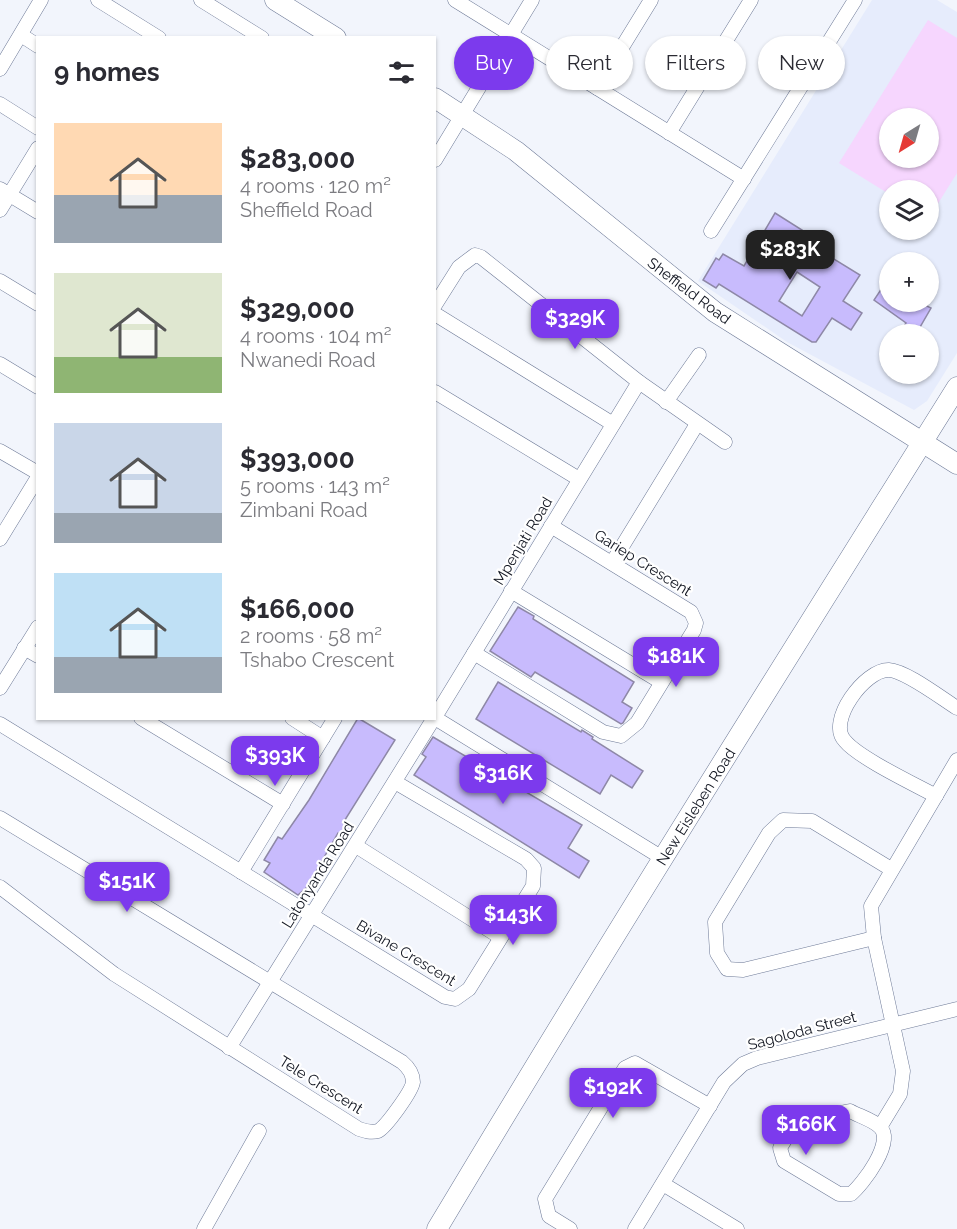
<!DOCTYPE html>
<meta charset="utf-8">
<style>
:root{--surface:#fff;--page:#f7f7f7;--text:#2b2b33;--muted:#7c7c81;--accent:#7c3aed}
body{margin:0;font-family:Raleway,sans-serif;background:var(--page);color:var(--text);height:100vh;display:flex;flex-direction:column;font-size:22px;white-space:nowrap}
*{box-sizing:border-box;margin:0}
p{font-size:20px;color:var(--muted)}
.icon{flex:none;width:33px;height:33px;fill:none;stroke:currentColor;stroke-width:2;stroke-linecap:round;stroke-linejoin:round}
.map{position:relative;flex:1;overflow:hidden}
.panel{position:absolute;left:36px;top:36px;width:400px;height:684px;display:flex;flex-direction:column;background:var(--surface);border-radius:0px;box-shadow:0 2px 4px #0004}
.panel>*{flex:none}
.banner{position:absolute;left:454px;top:36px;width:412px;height:54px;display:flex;gap:12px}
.needle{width:39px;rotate:217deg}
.buttons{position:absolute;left:879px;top:108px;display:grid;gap:12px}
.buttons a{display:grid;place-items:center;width:60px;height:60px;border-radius:50%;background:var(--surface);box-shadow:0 2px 4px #0004;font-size:30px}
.price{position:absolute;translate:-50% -51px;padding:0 14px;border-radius:12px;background:var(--accent);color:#fff;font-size:20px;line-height:39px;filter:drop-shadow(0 2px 3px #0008)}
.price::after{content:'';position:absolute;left:50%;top:36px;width:18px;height:14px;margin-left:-9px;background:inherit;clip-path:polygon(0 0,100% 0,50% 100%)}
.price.selected{background:#222;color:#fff}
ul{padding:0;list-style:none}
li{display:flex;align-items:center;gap:18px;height:150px;padding:0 18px}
li span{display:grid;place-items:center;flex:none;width:168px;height:120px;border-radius:0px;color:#555}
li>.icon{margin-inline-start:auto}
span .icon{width:72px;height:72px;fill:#fffc;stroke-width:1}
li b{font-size:26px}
h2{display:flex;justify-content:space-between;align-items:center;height:72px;padding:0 18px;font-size:26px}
.pill{padding:0 21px;border-radius:27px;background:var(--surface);box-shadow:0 2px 4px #0004;font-size:21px;line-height:54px}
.pill.selected{background:var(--accent);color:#fff}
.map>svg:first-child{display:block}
.built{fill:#e6ecfc;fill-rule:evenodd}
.green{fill:#f6d6fe;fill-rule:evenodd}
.building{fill:#c8bbfd;stroke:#8e88a7;stroke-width:1.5;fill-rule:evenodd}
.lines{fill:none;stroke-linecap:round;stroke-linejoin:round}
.street-casing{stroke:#6e7a97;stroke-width:15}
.secondary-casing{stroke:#6e7a97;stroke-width:21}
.street{stroke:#fff;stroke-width:14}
.secondary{stroke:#fff;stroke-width:20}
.labels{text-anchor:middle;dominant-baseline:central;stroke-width:4.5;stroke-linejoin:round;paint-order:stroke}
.street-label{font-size:15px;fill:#111520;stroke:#fff}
</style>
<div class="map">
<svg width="957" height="1229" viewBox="0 0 957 1229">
<rect width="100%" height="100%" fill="#f2f5fc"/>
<path class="built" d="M 872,0 L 937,0 L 957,12 L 957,353 L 927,401 L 914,410 L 787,342 L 698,281 ZM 890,118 L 928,118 L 928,158 L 890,158 ZM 890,190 L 928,190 L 928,230 L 890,230 ZM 890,262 L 928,262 L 928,302 L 890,302 ZM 890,334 L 928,334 L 928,374 L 890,374 Z"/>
<path class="green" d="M 928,20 L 957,38 L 957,173 L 929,218 L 928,190 L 890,190 L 889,194 L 839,163 ZM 890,118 L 928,118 L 928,158 L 890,158 Z"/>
<g class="building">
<path d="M 775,213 L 802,230 L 798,237 L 860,275 L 843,301 L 862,313 L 851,330 L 832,318 L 816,342 L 812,342 L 719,284 L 716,288 L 703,280 L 716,258 L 719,260 L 723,254 L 744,266 ZM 797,272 L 820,287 L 802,316 L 779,301 Z"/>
<polygon points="890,276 890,302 919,302 931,308 916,334 902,329 906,323 874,300"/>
<polygon points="518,607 534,616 533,619 634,682 622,702 632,708 623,723 621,724 535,672 531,677 490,651"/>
<polygon points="498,682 581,732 582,730 593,737 592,739 643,771 632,788 611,775 600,794 476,719"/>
<polygon points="358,718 395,740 343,823 353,829 347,839 338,833 307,887 298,895 264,872 270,863 264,860 278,837 282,839 309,800"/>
<polygon points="433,737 582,825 568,848 589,861 579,878 414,775 426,757 422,754"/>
</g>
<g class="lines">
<defs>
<g id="street">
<polyline points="98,0 159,38"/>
<polyline points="201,0 262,38"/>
<polyline points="455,0 744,179"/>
<polyline points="21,35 38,46"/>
<polyline points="0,69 41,0"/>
<polyline points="597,88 651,0"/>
<polyline points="0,104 38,128"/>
<polyline points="669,133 751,0"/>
<polyline points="435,160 532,0"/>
<polyline points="0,189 38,212"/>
<polyline points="0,210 38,148"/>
<polyline points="711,231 855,0"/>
<polyline points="0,281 38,304"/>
<polyline points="435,305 459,267 475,255 481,257 639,382 725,442"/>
<polyline points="435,314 613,424"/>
<polyline points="0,364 38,387"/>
<polyline points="435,392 579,479"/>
<polyline points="666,402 699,355"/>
<polyline points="0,451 38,473"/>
<polyline points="0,539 38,477"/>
<polyline points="612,563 697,424"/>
<polyline points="511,591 661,682"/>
<polyline points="24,648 38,656"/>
<polyline points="474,653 603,732 621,736 637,723 694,630 696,623 691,612 551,526"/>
<polyline points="0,688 38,627"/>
<polyline points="435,717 639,382"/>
<polyline points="141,718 283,804"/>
<polyline points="292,718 323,738"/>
<polyline points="435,718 664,859"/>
<polyline points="0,724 445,997 455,999 469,989 533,886 534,868 526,859 395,782"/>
<path d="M 936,796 C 914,784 859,758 845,741 C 826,722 865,669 889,670 C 906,671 941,698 957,708"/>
<path d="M 0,818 L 402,1062 C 408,1067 413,1073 413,1082 C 412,1091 386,1127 378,1131 C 371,1133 365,1131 359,1129 L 114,974 L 0,887"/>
<polyline points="356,846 500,937"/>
<polyline points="241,872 335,718"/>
<polyline points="874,938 743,970 727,969 717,953 715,922 769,833 783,820 812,821 891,869"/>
<polyline points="229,1048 434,718"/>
<path d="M 850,1111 C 859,1116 873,1120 880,1127 C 895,1142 863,1184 851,1194 L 839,1194 L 784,1161 L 780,1148 C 797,1116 817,1118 850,1111 Z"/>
<polyline points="880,1127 900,1094 903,1071 874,938 871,906 957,760"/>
<polyline points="663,1184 737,1229"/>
<polyline points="204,1229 259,1131"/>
<polyline points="570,1229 549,1216 545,1199 625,1068 635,1063 710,1106"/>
<polyline points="635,1229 724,1082 743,1064 757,1058 957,1009"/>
</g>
<g id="secondary">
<polyline points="275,0 336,38"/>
<polyline points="435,98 516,151 715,312 957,464"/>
<path d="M 437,1229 C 606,946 782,667 957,387"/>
</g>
</defs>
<use href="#street" class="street-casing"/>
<use href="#secondary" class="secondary-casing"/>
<use href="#street" class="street"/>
<use href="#secondary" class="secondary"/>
</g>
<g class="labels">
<g class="street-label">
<text transform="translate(689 291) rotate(37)">Sheffield Road</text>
<text transform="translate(523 541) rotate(-59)">Mpenjati Road</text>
<text transform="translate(643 563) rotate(32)">Gariep Crescent</text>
<text transform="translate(696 807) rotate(-58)">New Eisleben Road</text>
<text transform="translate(318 875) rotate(-58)">Latonyanda Road</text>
<text transform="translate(406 953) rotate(31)">Bivane Crescent</text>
<text transform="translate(802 1031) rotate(-15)">Sagoloda Street</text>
<text transform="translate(321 1085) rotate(32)">Tele Crescent</text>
</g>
</g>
</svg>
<div class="buttons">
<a><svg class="needle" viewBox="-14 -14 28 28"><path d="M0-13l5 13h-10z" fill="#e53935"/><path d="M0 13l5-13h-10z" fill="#7c7c81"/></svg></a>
<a><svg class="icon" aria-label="layers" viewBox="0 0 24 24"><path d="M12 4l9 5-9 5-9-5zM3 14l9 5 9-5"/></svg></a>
<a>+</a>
<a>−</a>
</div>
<b class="price selected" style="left:790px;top:281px">$283K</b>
<b class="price" style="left:575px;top:350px">$329K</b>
<b class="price" style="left:676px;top:688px">$181K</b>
<b class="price" style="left:275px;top:787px">$393K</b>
<b class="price" style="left:503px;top:805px">$316K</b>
<b class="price" style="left:127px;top:913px">$151K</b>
<b class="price" style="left:513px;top:946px">$143K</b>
<b class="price" style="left:613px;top:1119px">$192K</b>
<b class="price" style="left:806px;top:1156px">$166K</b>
<div class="banner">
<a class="pill selected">Buy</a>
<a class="pill">Rent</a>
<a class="pill">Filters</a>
<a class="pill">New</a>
</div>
<section class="panel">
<h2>9 homes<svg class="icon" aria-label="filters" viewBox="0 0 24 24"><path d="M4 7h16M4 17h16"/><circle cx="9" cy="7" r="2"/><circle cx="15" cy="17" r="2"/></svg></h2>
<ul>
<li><span style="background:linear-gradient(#ffd9b3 60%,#9aa5b1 0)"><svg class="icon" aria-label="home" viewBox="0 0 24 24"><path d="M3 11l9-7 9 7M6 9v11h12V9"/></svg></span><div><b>$283,000</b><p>4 rooms · 120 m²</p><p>Sheffield Road</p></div></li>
<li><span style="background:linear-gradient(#dfe7d0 70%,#8fb573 0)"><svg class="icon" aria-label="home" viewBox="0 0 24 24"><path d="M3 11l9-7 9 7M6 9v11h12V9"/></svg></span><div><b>$329,000</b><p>4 rooms · 104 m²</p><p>Nwanedi Road</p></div></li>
<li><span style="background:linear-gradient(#c9d6e8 75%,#9aa5b1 0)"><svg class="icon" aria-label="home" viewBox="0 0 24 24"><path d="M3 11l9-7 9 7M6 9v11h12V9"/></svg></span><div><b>$393,000</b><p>5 rooms · 143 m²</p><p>Zimbani Road</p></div></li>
<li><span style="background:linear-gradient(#bfe0f5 70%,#9aa5b1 0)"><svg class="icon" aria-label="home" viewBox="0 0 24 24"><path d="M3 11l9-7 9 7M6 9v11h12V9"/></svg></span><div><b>$166,000</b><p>2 rooms · 58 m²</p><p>Tshabo Crescent</p></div></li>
</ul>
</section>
</div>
